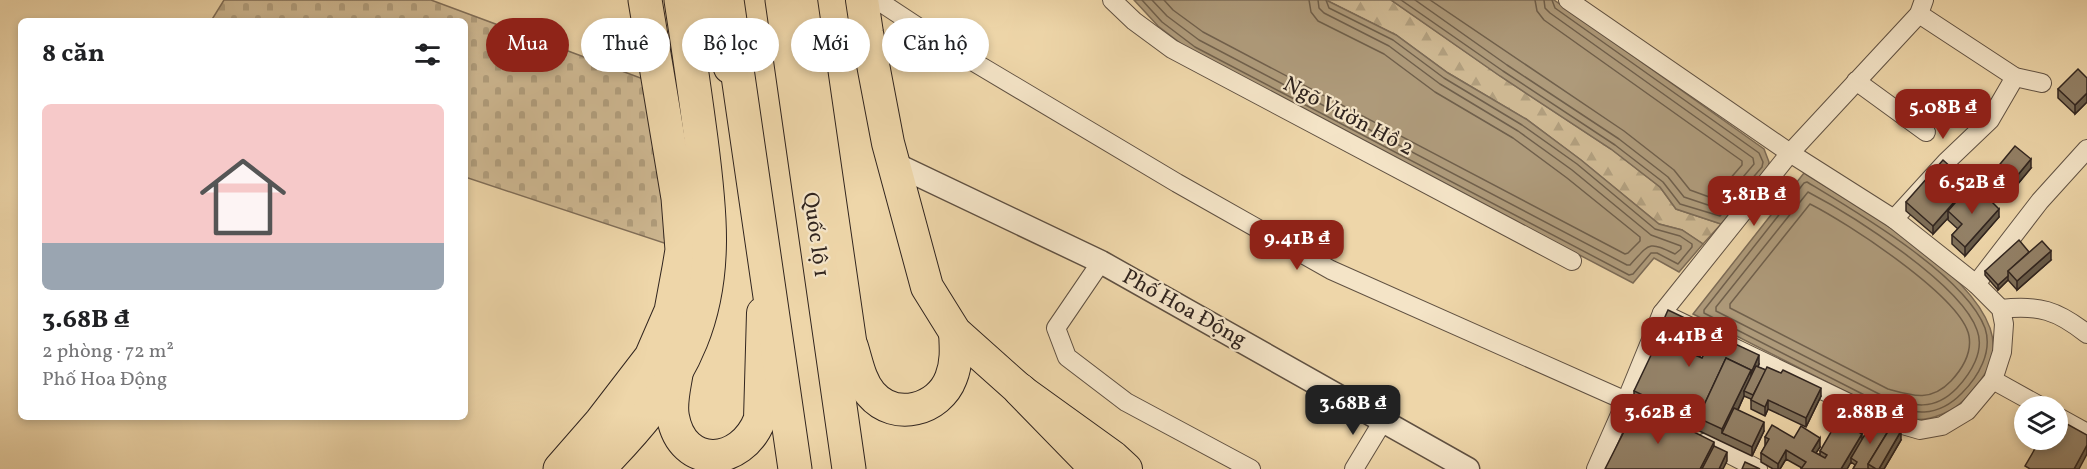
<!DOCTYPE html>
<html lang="vi">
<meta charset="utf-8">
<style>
:root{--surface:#fff;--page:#f2f2f2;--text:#202124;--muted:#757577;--accent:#8f2418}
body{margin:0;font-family:Vollkorn,serif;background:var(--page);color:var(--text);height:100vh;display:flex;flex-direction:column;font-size:22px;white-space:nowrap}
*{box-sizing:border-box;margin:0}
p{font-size:20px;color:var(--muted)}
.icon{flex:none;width:33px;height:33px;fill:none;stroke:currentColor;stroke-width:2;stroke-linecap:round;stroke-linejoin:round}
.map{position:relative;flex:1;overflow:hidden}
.side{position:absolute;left:18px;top:18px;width:450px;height:402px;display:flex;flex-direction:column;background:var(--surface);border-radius:9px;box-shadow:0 3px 9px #0003}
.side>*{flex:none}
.banner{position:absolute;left:486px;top:18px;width:570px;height:54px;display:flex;gap:12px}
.controls{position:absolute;left:2014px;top:396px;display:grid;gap:12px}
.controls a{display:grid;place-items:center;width:54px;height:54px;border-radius:50%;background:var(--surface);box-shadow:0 3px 9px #0003;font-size:30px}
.price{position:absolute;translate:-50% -51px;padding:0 14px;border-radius:12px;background:var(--accent);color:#fff;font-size:20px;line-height:39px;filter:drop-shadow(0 2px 3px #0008)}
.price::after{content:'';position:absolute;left:50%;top:36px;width:18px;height:14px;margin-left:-9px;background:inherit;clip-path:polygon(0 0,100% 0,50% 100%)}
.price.active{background:#222;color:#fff}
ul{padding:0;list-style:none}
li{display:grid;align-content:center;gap:12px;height:318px;padding:0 24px}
li span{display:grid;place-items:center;height:186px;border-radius:9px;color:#555}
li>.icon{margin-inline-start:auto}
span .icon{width:108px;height:108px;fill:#fffc;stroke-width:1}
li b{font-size:26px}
h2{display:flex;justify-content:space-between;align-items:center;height:72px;padding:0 24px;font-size:26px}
.chip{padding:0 21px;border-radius:27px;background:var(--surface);box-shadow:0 3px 9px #0003;font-size:21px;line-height:54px}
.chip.active{background:var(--accent);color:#fff}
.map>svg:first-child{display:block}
.forest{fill:url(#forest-firs);stroke:#806e58;stroke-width:1.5}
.cemetery{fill:url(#cemetery-stones);stroke:#806e58;stroke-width:1.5}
.water{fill:#ae9a7a;stroke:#7c6b56;stroke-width:1.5}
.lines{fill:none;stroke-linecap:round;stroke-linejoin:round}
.shore{stroke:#70604c;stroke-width:1.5}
.minor-casing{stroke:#605142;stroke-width:20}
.tertiary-casing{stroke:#605142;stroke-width:25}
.primary-casing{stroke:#31251f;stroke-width:32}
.trunk-casing{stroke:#31251f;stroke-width:34}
.motorway-casing{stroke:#31251f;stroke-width:35}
.minor{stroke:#f4e4c7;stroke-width:18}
.tertiary{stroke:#f4e4c7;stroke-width:22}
.primary{stroke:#eed6a9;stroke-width:30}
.trunk{stroke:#eed6a9;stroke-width:32}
.motorway{stroke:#eed6a9;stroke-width:33}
.wall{fill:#7e6f59;stroke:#31251f;stroke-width:1.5}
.shaded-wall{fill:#675a48;stroke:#31251f;stroke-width:1.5}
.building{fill:#938167;stroke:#31251f;stroke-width:1.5}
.labels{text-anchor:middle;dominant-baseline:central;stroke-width:4.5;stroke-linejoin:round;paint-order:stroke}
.street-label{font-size:22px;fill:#31251f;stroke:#f4e4c7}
</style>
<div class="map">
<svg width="2087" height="469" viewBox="0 0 2087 469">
<defs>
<pattern id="forest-firs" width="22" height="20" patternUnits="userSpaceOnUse" patternTransform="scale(1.5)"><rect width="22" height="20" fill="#ceb892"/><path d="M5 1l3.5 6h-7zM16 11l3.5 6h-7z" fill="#b19e7d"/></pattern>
<pattern id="cemetery-stones" width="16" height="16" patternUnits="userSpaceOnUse" patternTransform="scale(1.5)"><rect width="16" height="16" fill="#ceb892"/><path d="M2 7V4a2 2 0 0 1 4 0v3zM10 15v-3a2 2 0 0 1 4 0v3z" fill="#b19e7d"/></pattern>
</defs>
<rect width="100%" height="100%" fill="#eed6a9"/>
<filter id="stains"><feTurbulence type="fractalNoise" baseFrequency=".00333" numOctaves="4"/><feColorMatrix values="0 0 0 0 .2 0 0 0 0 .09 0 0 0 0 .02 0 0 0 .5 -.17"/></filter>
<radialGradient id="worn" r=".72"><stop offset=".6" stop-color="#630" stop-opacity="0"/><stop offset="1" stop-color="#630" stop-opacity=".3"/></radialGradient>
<polygon class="forest" points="1326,0 1391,0 1500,76 1611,149 1660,187 1676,209 1721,224 1703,244 1682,230 1659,224 1581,160 1526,119 1448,73 1396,35"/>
<polygon class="cemetery" points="224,0 431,0 646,80 670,245 465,177 465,21 211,21"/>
<g class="water">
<polygon points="1134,0 1326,0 1396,35 1448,73 1526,119 1581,160 1659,224 1682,230 1703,244 1679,272 1654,258 1633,283 1192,52 1158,26"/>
<polygon points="1391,0 1554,0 1764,149 1769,162 1768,169 1721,224 1676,209 1660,187 1611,149 1500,76"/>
<path d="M 1804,173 C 1854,205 2002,284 1993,353 C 1991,369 1978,384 1968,396 C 1955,411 1931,422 1910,419 C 1900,418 1889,413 1880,409 L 1693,314 Z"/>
</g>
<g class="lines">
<g class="shore">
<polyline points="1142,0 1162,22 1195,47 1629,275 1633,274 1651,253 1657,253 1678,264 1692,247 1692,244 1680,236 1655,229 1577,164 1522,125 1444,78 1393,40 1329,8 1326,0"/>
<path d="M 1152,0 L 1167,16 L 1199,40 L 1627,265 L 1630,265 C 1650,243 1648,241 1675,254 L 1681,249 L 1681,246 L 1651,235 L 1572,170 L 1518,131 L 1440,84 L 1389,46 L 1324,13 L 1319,8 L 1318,0"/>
<polyline points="1164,0 1173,10 1203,32 1625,254 1628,253 1640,241 1640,237 1567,178 1513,138 1435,92 1384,54 1318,21 1311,12 1309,0"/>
<polyline points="1401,0 1503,71 1615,145 1663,182 1680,204 1720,216 1762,167 1763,162 1759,153 1555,8 1552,0"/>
<polyline points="1415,0 1507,65 1619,139 1668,177 1684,197 1717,208 1754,164 1753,158 1550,13 1545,8 1544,0"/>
<polyline points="1430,0 1624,131 1674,170 1690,190 1712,198 1714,197 1742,165 1742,161 1544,20 1537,11 1535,0"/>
<path d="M 1807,182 C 1855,211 1965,275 1985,328 C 1993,352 1978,377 1962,393 C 1937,419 1913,414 1882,404 L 1704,313 L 1704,310 L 1804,183 Z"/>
<path d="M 1808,192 C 1852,215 1961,284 1977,330 C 1985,351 1971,373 1957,388 C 1934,412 1913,406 1885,397 L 1716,311 L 1716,307 Z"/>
<path d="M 1810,204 C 1846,222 1962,297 1969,336 C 1972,353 1963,368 1951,381 C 1931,402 1913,396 1888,389 L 1730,308 L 1730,304 Z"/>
</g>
<defs>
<g id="minor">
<polyline points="877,0 947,46 1177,183 1331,270 1626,401 1657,417"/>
<polyline points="1112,0 1134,21 1172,49 1572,261"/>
<polyline points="1568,0 1790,153 1894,219 1976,284 2001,309 2004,324 2002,352 1993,380 1967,411 1942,426 1920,430 1882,419 1662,313"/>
<polyline points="1919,14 2015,77 2042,83"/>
<polyline points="1856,81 1926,132"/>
<polyline points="1894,219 1946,162 1990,120 2015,77"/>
<polyline points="1101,262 1056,328 1067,357 1126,402 1251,469"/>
<polyline points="1976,284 2040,201 2087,149"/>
<path d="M 2001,309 C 2039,305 2057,310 2087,334"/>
<polyline points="1993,380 2040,406"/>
<polyline points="2058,417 2087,433"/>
<polyline points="1706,442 1758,469"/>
<polyline points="1354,469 1383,421"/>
<polyline points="1596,469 1626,401 1662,313 1790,153 1919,14 1924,0"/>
</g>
<polyline id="tertiary" points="893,163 1101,262 1468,469"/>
<g id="primary">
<polyline points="706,0 708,15 729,68"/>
<polyline points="802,0 852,347 851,373"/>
</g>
<g id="trunk">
<polyline points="862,0 867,33 888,143 927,287 955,332 1020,390 1113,457 1126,469"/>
<path d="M 852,347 C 857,363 860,381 871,394 C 895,422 939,410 951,378 C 957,363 956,348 955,332"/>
<path d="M 677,371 C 675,385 670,403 673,417 C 682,469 741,468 760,419 L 763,313"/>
</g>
<g id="motorway">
<polyline points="727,0 795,469"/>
<polyline points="782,0 849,469"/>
<polyline points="1020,390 1097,469"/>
<polyline points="560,469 601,422 651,357 671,311 679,268 682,250 678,198 645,0"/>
<path d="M 598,469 C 635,431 671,391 691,341 C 718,275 710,208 701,139 C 695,93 688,46 681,0"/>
</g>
</defs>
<use href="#minor" class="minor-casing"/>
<use href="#tertiary" class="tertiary-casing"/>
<use href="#primary" class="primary-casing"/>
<use href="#trunk" class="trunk-casing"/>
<use href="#motorway" class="motorway-casing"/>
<use href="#minor" class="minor"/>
<use href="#tertiary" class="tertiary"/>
<use href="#primary" class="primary"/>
<use href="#trunk" class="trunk"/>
<use href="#motorway" class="motorway"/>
</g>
<g class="wall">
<polygon points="2087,78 2087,102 2075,114 2058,98 2058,89"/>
<polygon points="2031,168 2012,191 2004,185 1991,201 1999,217 1965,256 1952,244 1952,235 1958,229 1948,220 1948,218 1933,234 1906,211 1906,202 1970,186 1971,187 1996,174 1996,169"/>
<polygon points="2029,252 2051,260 2017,290 2008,280 1998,290 1985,275 1985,271"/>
<polygon points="1661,326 1708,338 1699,356 1702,358 1759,364 1758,367 1821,396 1806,427 1768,409 1765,416 1751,409 1751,399 1744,396 1738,410 1764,431 1752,456 1634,400 1634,391 1661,355 1681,348 1683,345 1661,335"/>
<polygon points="1765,437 1794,438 1820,447 1816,453 1820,455 1820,451 1862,438 1901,440 1884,469 1853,469 1855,465 1851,462 1847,469 1801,469 1802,468 1786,459 1780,469 1773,469 1761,462 1761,453 1765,446"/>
</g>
<g class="shaded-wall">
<polygon points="2087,93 2087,102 2075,114 2075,105"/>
<polygon points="2031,159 2031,168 2012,191 2012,182"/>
<polygon points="2004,180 2004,185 1987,206 1987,201"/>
<polygon points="1970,184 1970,193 1948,211 1948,218 1933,234 1933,226"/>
<polygon points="1999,209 1999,217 1965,256 1965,247"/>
<polygon points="2051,251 2051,260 2017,290 2017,281"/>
<polygon points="2008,276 2008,280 1998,290 1998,285"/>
<polygon points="1708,329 1708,338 1695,364 1695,355"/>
<polygon points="1759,355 1759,364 1751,382 1751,373"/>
<polygon points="1751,370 1751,382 1744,391 1744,396 1726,435 1722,433 1722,429"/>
<polygon points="1821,388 1821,396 1806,427 1806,418"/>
<polygon points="1768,400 1768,409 1765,416 1765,407"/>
<polygon points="1764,422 1764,431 1752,456 1752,447"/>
<polygon points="1901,431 1901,440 1884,469 1879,469"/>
<polygon points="1862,434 1862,443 1851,458 1851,462 1847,469 1841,469"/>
<polygon points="1820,438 1820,447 1812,459 1812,451"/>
<polygon points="1714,442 1714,454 1707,469 1700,469"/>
<polygon points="2087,445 2087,454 2079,469 2074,469"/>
<polygon points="1786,450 1786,459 1780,469 1778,469 1778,464"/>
<polygon points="1727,452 1727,461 1723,469 1719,469"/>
</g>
<g class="building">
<polygon points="2078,69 2087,78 2087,93 2075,105 2058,89"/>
<polygon points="2015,146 2031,159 2012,182 1996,169"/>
<polygon points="1943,160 1970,184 1933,226 1906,202"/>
<polygon points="1988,167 2004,180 1989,199 1987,197 1985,199 1971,187"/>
<polygon points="1970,186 1985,199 1987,197 1999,209 1965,247 1952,235 1962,224 1948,211"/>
<polygon points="2019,240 2029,252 2008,271 2008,276 1998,285 1985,271"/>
<polygon points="2042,241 2051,251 2017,281 2008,271"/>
<polygon points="1668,310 1708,329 1695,355 1702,358 1714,334 1759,355 1751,373 1751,370 1726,358 1698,418 1698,421 1634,391 1653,351 1661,355 1668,341 1681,348 1686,338 1661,326"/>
<polygon points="1726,358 1751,370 1722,429 1698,418"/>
<polygon points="1756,366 1766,370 1753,395 1744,391"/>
<polygon points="1767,367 1781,373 1783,370 1821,388 1806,418 1768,400 1765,407 1751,400"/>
<polygon points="1638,404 1714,442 1700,469 1605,469"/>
<polygon points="1734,408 1764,422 1752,447 1722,433"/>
<polygon points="1874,419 1890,428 1868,464 1868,468 1869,469 1853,469 1857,462 1851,458"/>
<polygon points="2058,419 2087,435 2087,445 2074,469 2030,469 2025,466 2040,440 2058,440"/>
<polygon points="1838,420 1862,434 1841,469 1801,469 1806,462 1786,450 1778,464 1761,453 1769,439 1765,437 1772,425 1794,438 1801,426 1820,438 1812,451 1825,458 1827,455 1820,451"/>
<polygon points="1892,425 1901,431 1879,469 1876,469 1868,464"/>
<polygon points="1714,446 1727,452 1719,469 1702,469"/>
<polygon points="1745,462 1760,469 1742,469"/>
</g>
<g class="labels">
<g class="street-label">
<text transform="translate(1348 117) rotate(28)">Ngõ Vườn Hồ 2</text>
<text transform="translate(815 235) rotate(82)">Quốc lộ 1</text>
<text transform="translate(1184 309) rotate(29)">Phố Hoa Động</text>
</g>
</g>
<rect width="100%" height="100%" filter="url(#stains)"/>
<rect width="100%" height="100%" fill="url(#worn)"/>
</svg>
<div class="controls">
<a><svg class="icon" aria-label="layers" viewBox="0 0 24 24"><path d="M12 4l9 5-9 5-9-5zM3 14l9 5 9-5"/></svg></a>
</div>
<b class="price" style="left:1943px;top:140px">5.08B ₫</b>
<b class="price" style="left:1972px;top:215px">6.52B ₫</b>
<b class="price" style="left:1754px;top:227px">3.81B ₫</b>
<b class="price" style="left:1297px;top:271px">9.41B ₫</b>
<b class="price" style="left:1689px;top:368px">4.41B ₫</b>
<b class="price active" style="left:1353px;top:436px">3.68B ₫</b>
<b class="price" style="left:1658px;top:445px">3.62B ₫</b>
<b class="price" style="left:1870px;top:445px">2.88B ₫</b>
<div class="banner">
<a class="chip active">Mua</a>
<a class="chip">Thuê</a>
<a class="chip">Bộ lọc</a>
<a class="chip">Mới</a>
<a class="chip">Căn hộ</a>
</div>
<section class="side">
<h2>8 căn<svg class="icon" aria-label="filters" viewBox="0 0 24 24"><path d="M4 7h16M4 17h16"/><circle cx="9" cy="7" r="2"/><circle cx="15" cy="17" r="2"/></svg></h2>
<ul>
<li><span style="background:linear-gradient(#f6c9c9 75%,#9aa5b1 0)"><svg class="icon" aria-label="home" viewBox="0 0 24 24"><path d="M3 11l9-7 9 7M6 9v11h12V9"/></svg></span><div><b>3.68B ₫</b><p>2 phòng · 72 m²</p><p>Phố Hoa Động</p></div></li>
</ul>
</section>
</div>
